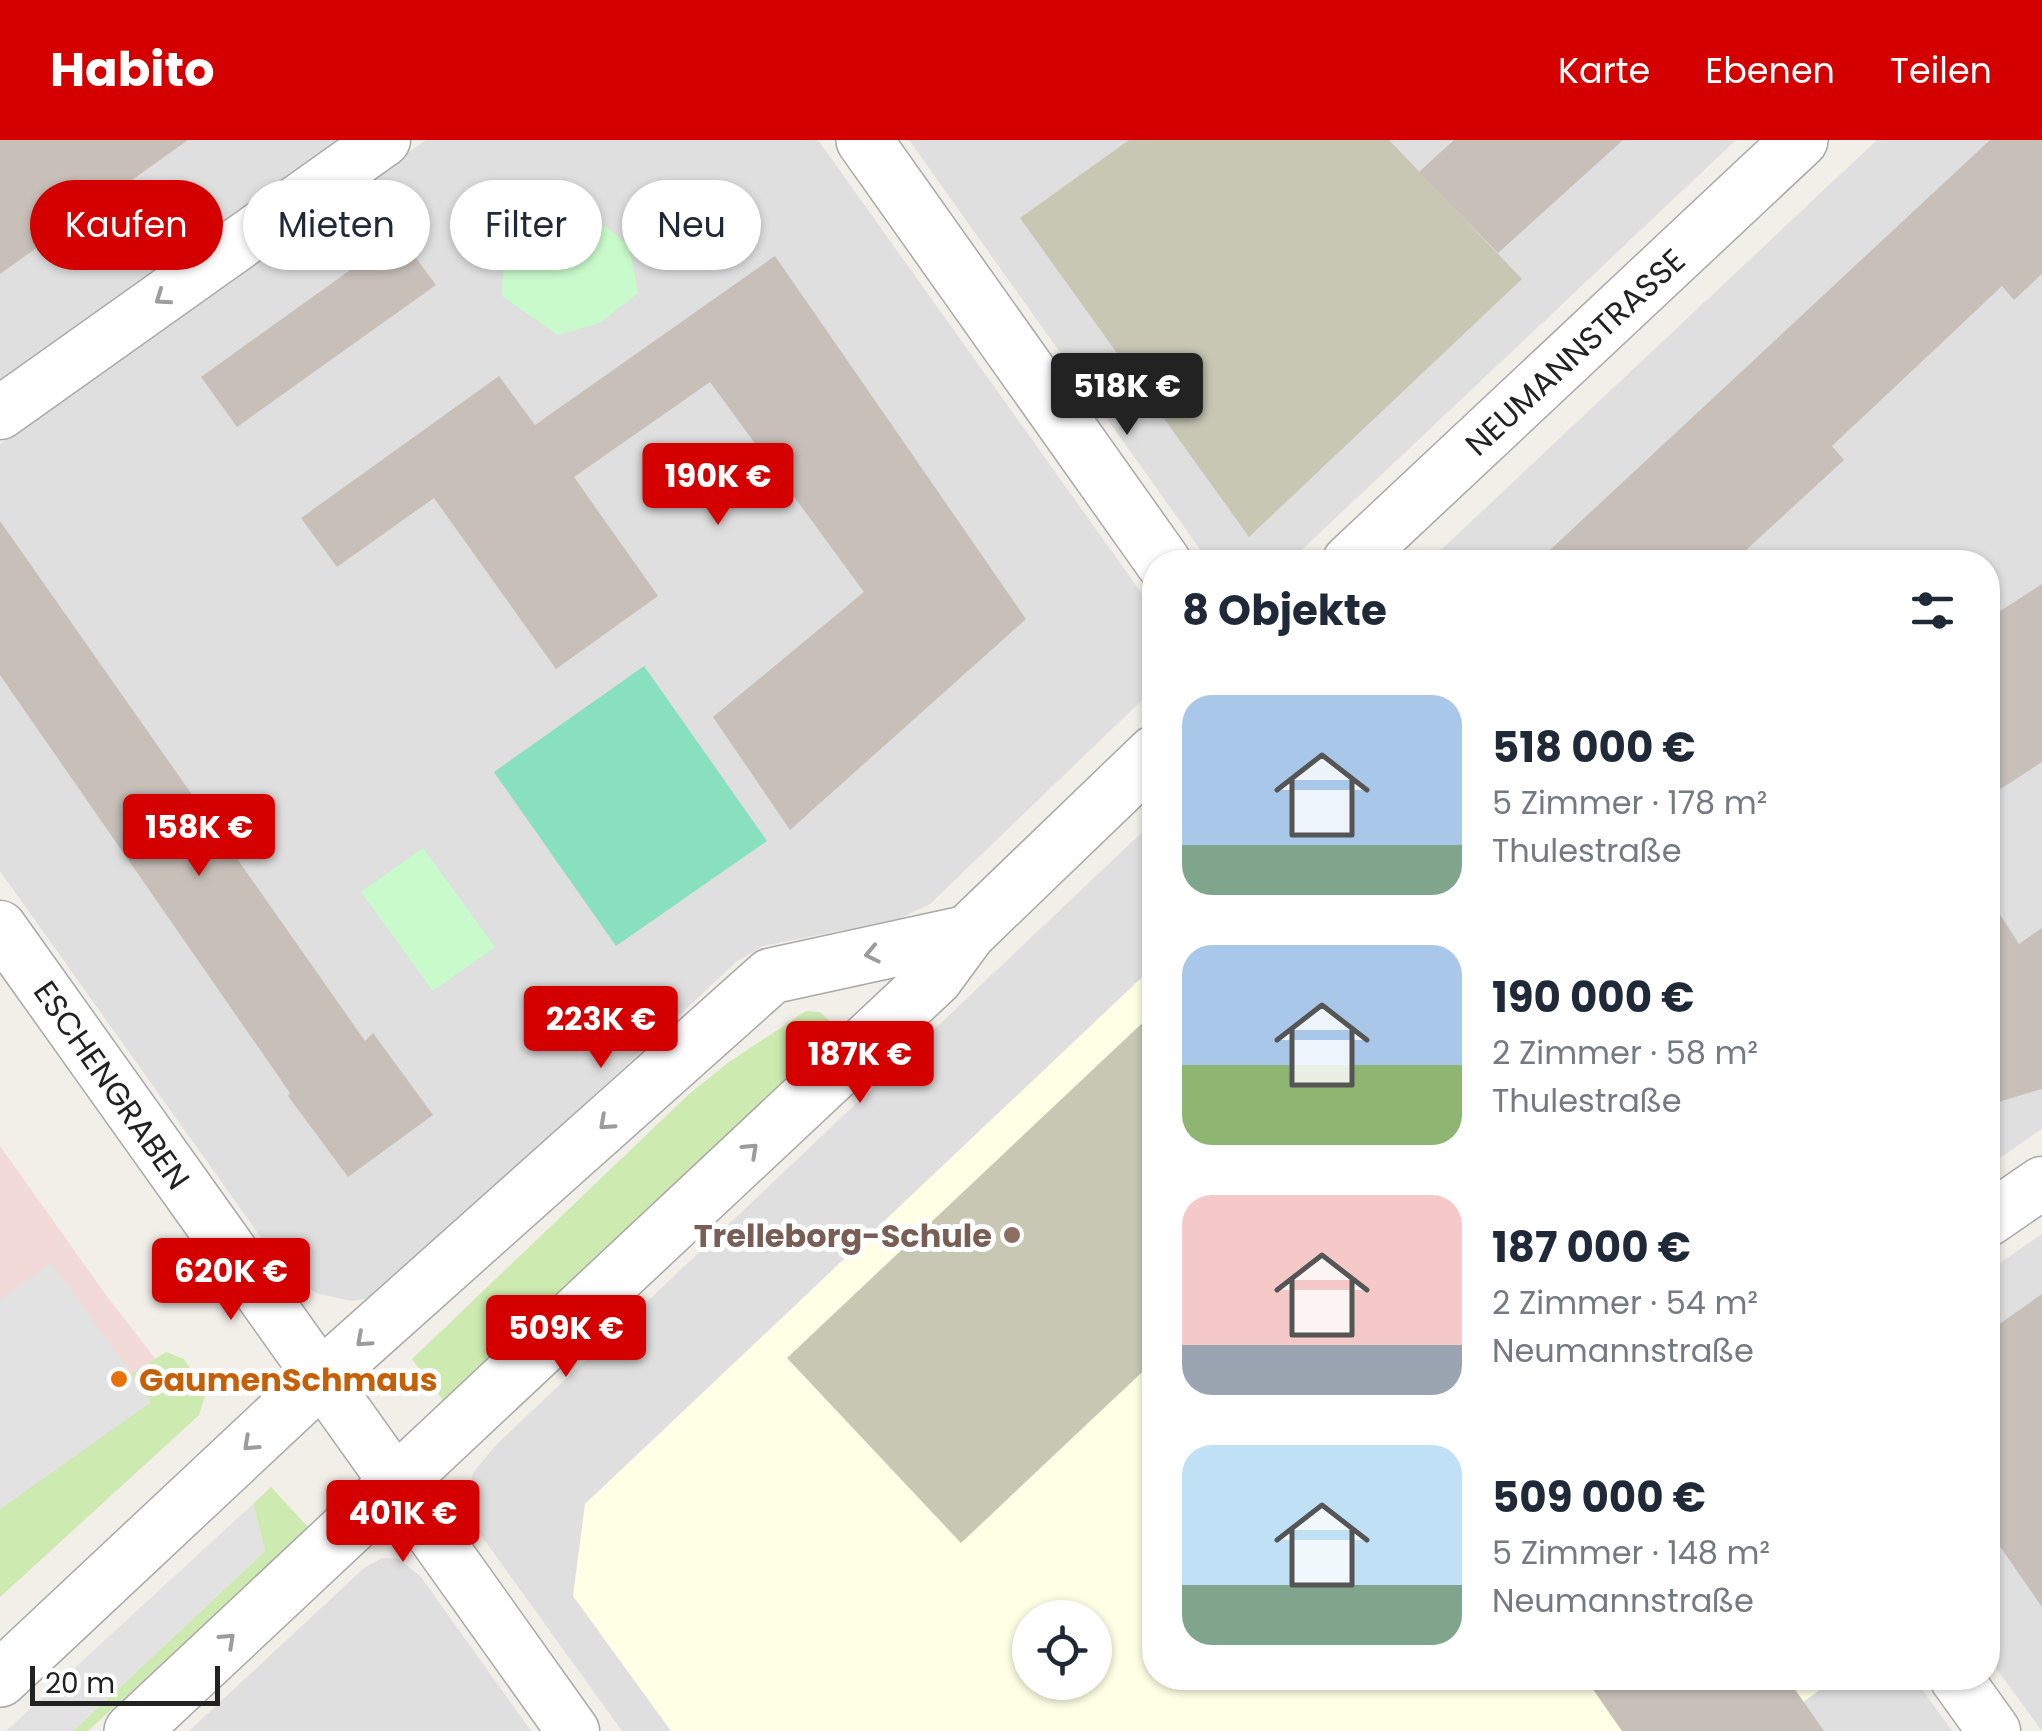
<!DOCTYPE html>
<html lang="de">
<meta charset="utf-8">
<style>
:root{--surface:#fff;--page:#f6f6f7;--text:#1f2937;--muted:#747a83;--accent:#d40000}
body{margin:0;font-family:Poppins,sans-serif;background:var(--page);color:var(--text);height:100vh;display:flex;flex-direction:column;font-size:38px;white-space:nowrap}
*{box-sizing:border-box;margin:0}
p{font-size:32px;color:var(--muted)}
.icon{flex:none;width:55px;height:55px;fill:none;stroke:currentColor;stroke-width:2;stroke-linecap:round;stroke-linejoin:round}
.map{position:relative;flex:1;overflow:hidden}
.details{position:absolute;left:1142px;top:410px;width:858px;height:1140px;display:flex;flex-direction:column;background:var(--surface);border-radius:40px;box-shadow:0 2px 8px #0004}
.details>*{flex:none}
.banner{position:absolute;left:30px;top:40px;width:950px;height:90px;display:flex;gap:20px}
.fabs{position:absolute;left:1012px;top:1460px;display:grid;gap:20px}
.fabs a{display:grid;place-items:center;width:100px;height:100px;border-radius:50%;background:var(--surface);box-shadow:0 2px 8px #0004;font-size:50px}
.scale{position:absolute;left:30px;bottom:25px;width:190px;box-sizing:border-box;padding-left:10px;border:5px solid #222;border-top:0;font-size:28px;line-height:35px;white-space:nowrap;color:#222;-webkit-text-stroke:8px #fff;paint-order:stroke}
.price{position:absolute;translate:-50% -85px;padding:0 22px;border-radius:10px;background:var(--accent);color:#fff;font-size:32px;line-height:65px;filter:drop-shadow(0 2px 5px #0008)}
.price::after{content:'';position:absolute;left:50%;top:60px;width:30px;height:22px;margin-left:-15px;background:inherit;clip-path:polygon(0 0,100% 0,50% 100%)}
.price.active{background:#222;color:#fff}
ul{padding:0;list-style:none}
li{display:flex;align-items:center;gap:30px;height:250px;padding:0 40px}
li span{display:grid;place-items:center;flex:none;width:280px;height:200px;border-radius:30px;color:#555}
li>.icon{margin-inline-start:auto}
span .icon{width:120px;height:120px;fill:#fffc;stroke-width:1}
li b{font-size:42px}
h2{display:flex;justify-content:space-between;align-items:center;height:120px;padding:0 40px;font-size:42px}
.pill{padding:0 35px;border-radius:45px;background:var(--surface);box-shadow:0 2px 8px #0004;font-size:35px;line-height:90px}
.pill.active{background:var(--accent);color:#fff}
header{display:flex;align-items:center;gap:60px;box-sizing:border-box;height:140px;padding:0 50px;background:var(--accent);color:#fff}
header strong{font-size:48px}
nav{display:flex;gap:55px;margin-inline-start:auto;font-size:35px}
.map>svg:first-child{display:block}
.residential{fill:#e0dfdf;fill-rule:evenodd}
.commercial{fill:#f2dad9}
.education{fill:#ffffe5;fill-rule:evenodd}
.construction{fill:#c7c7b4}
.grass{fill:#cdebb0}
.park{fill:#c8facc}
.pitch{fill:#88e0be}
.parking{fill:#e2e2e2}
.building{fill:#c7bfb8}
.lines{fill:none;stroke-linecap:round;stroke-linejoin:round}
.minor-casing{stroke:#a9a9a9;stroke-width:55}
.tertiary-casing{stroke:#a9a9a9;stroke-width:58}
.minor{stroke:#fff;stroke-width:52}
.tertiary{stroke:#fff;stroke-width:55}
.oneway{stroke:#9c9c9c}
.education-dot{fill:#8d6e63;stroke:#fff;stroke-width:4}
.food-dot{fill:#e8710a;stroke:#fff;stroke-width:4}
.labels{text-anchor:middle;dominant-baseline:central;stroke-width:10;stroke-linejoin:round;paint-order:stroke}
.street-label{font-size:32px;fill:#222;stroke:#fff}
.education-label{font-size:32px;font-weight:bold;fill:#785e54;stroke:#fff;text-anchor:end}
.food-label{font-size:32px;font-weight:bold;fill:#c56008;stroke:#fff;text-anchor:start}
</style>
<header>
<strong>Habito</strong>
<nav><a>Karte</a><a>Ebenen</a><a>Teilen</a></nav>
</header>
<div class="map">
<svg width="2042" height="1591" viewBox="0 0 2042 1591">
<rect width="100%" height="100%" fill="#f2efe9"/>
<g class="residential">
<polygon points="0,0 344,0 0,246"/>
<polygon points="426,0 818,0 1155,472 1155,542 1140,562 930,764 899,779 763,806 736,822 391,1146 365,1159 351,1161 316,1153 287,1134 0,731 0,304"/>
<polygon points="909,0 1736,0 1289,422 1209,422"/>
<polygon points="1877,0 2042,0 2042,989 1988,1026 1988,422 1428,422"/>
<path d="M 1155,680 L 1155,1538 L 1914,1538 L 1952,1591 L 622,1591 L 475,1387 L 466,1364 L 473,1333 L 495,1306 ZM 1030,1478 L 1095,1478 L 1095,1542 L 1030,1542 Z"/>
<polygon points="2042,1094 2042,1591 1988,1517 1988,1131"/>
<polygon points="382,1418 399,1419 421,1437 531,1591 189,1591 364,1428"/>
</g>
<polygon class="commercial" points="0,1006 106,1155 199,1275 0,1457"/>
<path class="education" d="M 1155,825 L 1155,1538 L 1823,1538 L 1828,1544 L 1763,1591 L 671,1591 L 573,1456 L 585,1364 ZM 1030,1478 L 1095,1478 L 1095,1542 L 1030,1542 Z"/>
<g class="construction">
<polygon points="1129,0 1389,0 1522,139 1249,397 1020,78"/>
<polygon points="1155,871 1155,1220 961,1403 787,1218"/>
</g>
<g class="grass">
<polygon points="806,871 820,872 832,883 827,901 445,1263 412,1219 689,954 729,922"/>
<polygon points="166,1212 184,1219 206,1253 199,1275 0,1457 0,1369 150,1263 131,1234"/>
<polygon points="271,1347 309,1388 88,1591 73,1591 265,1411 253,1364"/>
</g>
<g class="park">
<polygon points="557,76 600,82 629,106 638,153 600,183 558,195 502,156 504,98"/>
<polygon points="423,708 495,807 433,851 361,752"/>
</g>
<polygon class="pitch" points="644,526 767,701 616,806 494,632"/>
<g class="parking">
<polygon points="51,1122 151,1262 0,1369 0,1160"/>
<polygon points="253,1364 265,1411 73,1591 6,1591"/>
</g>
<g class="building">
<polygon points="0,0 188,0 0,134"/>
<polygon points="1454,0 1623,0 1498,113 1419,32"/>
<polygon points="1990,0 2042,0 2042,134 2014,160 2002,146 1931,213 1832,306 1844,320 1733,422 1537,422"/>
<polygon points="399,95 436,145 237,287 201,237"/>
<polygon points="775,116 1026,479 790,690 713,577 864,452 710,242 574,337 658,456 556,529 434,358 337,427 301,378 499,236 535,285"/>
<polygon points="0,381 365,901 373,893 433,975 348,1037 288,956 290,953 0,535"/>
<polygon points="2042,444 2042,622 1988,657 1988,479"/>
<polygon points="1988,756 2019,804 2042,788 2042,949 1988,965"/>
<polygon points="2042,1154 2042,1467 1988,1389 1988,1192"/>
<polygon points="1585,1538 1787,1538 1824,1591 1622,1591"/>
</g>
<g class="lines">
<defs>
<g id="minor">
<polyline points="0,273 384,0"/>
<polyline points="0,787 573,1591"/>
<polyline points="1988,1080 2042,1043"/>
<polyline points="1956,1538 1994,1591"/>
</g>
<g id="tertiary">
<polyline points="864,0 1163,422"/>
<polyline points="1350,422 1800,0"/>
<polyline points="0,1539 321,1238 771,836 968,793"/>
<polyline points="132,1591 935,838 968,793 1155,613"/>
</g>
</defs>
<use href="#minor" class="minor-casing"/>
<use href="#tertiary" class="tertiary-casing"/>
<use href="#minor" class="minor"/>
<use href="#tertiary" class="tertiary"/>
</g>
<defs><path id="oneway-chevron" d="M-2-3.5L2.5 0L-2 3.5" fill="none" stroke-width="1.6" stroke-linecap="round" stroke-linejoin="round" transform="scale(2.5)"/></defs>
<g class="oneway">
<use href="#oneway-chevron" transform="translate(162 158) rotate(145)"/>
<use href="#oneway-chevron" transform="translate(872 814) rotate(168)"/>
<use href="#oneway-chevron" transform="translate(606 983) rotate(138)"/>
<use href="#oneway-chevron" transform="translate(751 1010) rotate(-43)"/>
<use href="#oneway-chevron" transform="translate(363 1200) rotate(138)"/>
<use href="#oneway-chevron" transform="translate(250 1304) rotate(137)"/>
<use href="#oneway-chevron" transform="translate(228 1500) rotate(-43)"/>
</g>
<circle class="education-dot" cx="1012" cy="1095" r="10"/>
<circle class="food-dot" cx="119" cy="1239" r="10"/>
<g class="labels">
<g class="street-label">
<text transform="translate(1575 212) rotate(-43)">NEUMANNSTRASSE</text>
<text transform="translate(112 945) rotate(55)">ESCHENGRABEN</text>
</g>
<g class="education-label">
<text x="992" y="1095">Trelleborg-Schule</text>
</g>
<g class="food-label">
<text x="139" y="1239">GaumenSchmaus</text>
</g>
</g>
</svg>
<div class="fabs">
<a><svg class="icon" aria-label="locate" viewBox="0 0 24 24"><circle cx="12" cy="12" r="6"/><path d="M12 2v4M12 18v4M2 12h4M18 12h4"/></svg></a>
</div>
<div class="scale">20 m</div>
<b class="price active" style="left:1127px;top:298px">518K €</b>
<b class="price" style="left:718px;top:388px">190K €</b>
<b class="price" style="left:199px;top:739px">158K €</b>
<b class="price" style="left:601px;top:931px">223K €</b>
<b class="price" style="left:860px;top:966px">187K €</b>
<b class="price" style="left:231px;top:1183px">620K €</b>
<b class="price" style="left:566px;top:1240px">509K €</b>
<b class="price" style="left:403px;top:1425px">401K €</b>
<div class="banner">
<a class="pill active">Kaufen</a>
<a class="pill">Mieten</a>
<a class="pill">Filter</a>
<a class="pill">Neu</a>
</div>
<section class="details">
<h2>8 Objekte<svg class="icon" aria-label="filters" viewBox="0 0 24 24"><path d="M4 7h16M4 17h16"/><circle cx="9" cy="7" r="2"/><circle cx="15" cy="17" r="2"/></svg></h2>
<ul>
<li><span style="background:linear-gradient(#a9c7e8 75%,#7fa58c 0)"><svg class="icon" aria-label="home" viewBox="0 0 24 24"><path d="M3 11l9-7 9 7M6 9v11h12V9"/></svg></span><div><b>518 000 €</b><p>5 Zimmer · 178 m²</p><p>Thulestraße</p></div></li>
<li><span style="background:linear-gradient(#a9c7e8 60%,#8fb573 0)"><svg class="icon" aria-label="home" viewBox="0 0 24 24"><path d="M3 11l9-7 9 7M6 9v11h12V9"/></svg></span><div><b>190 000 €</b><p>2 Zimmer · 58 m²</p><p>Thulestraße</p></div></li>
<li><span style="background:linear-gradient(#f6c9c9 75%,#9aa5b1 0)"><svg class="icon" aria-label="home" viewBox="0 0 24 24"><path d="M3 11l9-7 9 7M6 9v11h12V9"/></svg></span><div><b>187 000 €</b><p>2 Zimmer · 54 m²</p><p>Neumannstraße</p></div></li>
<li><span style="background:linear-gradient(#bfe0f5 70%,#7fa58c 0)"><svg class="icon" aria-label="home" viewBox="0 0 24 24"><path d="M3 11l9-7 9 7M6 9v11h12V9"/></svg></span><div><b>509 000 €</b><p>5 Zimmer · 148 m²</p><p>Neumannstraße</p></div></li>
</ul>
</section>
</div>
